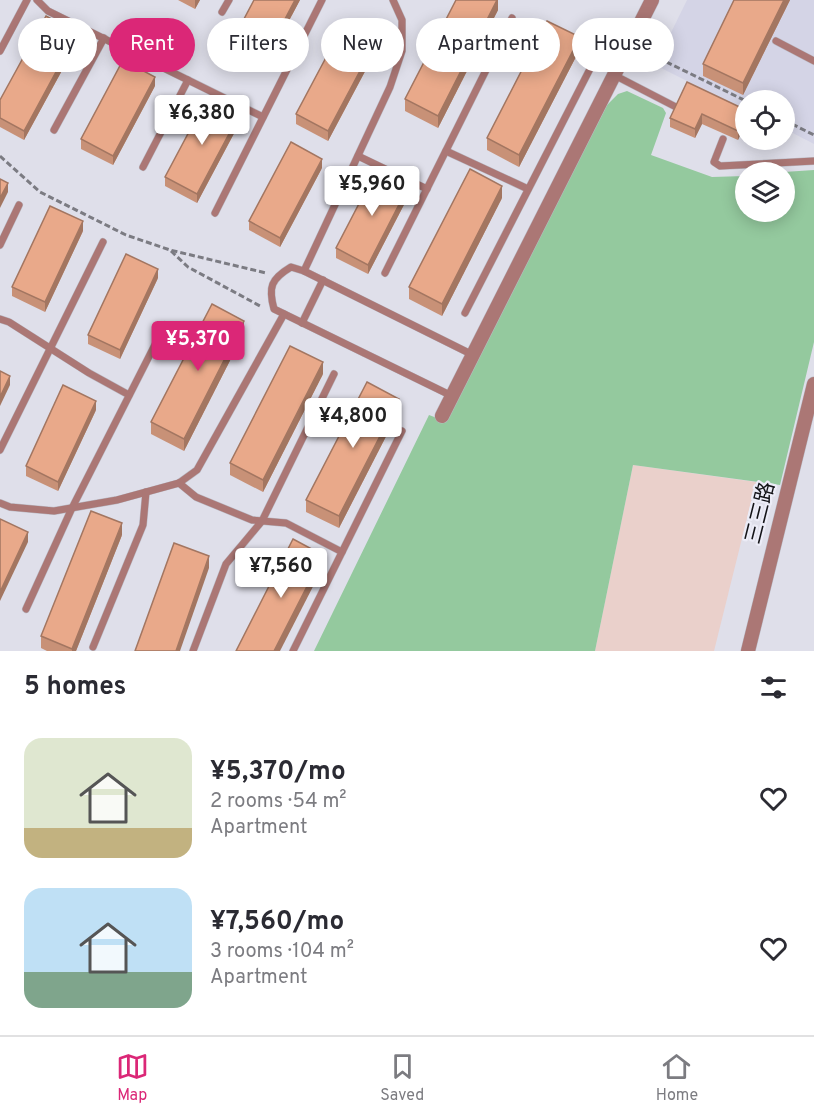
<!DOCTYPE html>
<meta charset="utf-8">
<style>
:root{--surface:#fff;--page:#f2f2f3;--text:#2b2b33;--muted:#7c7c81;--line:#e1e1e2;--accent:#db2777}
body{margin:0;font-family:Overpass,"Noto Sans SC",sans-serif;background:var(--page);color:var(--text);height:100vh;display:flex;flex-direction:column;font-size:22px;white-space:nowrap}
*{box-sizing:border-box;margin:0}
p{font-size:20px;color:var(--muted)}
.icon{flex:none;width:33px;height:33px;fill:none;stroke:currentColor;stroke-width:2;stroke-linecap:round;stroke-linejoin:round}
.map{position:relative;height:651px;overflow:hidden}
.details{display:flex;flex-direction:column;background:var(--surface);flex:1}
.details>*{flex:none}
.top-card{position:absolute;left:18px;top:18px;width:778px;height:54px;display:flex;gap:12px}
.controls{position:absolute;left:735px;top:90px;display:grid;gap:12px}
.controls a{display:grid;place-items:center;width:60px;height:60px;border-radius:50%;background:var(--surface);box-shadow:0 3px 15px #0003;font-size:30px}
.price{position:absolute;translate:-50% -51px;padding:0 14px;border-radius:6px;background:#fff;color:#222;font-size:20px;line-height:39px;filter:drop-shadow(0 2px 3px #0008)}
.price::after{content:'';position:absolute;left:50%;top:36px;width:18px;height:14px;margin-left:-9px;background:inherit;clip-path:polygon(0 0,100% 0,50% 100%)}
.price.current{background:var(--accent);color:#fff}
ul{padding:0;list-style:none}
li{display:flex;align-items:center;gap:18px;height:150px;padding:0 24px}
li span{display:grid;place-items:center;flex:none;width:168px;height:120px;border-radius:18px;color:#555}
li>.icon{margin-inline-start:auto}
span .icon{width:72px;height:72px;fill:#fffc;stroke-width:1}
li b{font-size:26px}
h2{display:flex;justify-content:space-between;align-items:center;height:72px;padding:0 24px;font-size:26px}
.pill{padding:0 21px;border-radius:27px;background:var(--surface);box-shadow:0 3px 15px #0003;font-size:21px;line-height:54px}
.pill.current{background:var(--accent);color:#fff}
.menu{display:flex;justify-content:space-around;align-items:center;height:84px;border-top:2px solid var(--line);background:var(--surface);font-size:16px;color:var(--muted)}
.menu a{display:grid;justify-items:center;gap:3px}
.menu .current{color:var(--accent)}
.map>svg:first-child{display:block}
.built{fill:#d4d4e6}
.industrial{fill:#ead0cb}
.green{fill:#94c99e}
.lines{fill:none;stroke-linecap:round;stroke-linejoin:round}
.service-casing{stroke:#babac4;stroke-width:8}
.minor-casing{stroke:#babac4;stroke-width:15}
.path{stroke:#7b7b82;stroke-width:3;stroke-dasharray:6 3;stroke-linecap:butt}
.service{stroke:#ab7775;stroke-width:7}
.minor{stroke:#ab7775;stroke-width:14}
.wall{fill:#c89177}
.shaded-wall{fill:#a37661}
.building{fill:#e9a98a;stroke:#a37661;stroke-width:1.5}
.labels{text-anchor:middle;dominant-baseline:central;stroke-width:4.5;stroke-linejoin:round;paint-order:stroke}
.street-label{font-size:21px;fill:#131317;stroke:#ececf7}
</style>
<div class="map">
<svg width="814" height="651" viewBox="0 0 814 651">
<rect width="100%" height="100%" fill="#dfdfea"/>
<polygon class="built" points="687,0 814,0 814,144 785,129 784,100 746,100 745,110 655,65"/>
<polygon class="industrial" points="633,465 756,482 714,651 595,651"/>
<polygon class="green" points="627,91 663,108 666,113 651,155 712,177 745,176 746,212 784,212 784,172 814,170 814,342 780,485 633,465 595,651 314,651 429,415 445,421 607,105 618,94"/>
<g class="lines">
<defs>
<g id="service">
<polyline points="37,0 48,11 263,117"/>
<polyline points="222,12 229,0"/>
<polyline points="776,41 814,61"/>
<polyline points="0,51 27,0"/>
<polyline points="614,75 674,106"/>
<polyline points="54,130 104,38"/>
<polyline points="723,139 714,162 720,166 814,161"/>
<polyline points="446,151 528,189"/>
<polyline points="358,156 427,189"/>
<polyline points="143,167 188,80"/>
<polyline points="215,213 322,0"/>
<polyline points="0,245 19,205"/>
<polyline points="304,271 390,87 402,51 402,20 393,0"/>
<polyline points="385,273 512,18"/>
<polyline points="465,313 591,67"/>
<polyline points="0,319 9,322 89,373 129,395"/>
<polyline points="302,323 323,280"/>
<path d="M 452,396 L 274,309 C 268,287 271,279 291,267 L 304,271 L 473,355"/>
<polyline points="0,450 103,242"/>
<polyline points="179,483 196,497 252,520 286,523 342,552"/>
<polyline points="0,503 10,507 54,511 117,500 179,483 197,470 284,314"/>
<polyline points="26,609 72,508 165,325"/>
<polyline points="93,647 143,525 146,492"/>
<polyline points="193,651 226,564 262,521 334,374"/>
<polyline points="293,651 402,431"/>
</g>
<g id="minor">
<polyline points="442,416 652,0"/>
<polyline points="748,651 814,384"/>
</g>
</defs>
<use href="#service" class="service-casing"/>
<use href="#minor" class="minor-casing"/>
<g class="path">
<polyline points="642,50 746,101"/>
<polyline points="784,120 814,135"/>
<polyline points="0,156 40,192 126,235 170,250 266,273"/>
<polyline points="171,251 188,267 262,307"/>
</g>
<use href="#service" class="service"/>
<use href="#minor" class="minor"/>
</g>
<g class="wall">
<polygon points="178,0 200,0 195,9"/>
<polygon points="254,0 300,0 276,45 244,28 244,19"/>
<polygon points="498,0 498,10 438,128 405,111 405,99"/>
<polygon points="734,0 790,0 743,95 703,76 703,64"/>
<polygon points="77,43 24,140 0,127 0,100"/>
<polygon points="580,49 519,167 487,150 487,138"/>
<polygon points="370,62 328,141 296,124 296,114"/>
<polygon points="155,86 113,165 81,149 81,139"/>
<polygon points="746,110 738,140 702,124 695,138 670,127 670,118"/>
<polygon points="239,124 197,203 165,186 165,177"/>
<polygon points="322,168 280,247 249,230 249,221"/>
<polygon points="409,195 368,274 336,258 336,248"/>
<polygon points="502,198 442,316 409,299 409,287"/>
<polygon points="83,231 45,312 12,296 12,287"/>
<polygon points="158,278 120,359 88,344 88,335"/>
<polygon points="244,333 184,451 151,434 151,422"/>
<polygon points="323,374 263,492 230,475 230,463"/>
<polygon points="96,410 58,491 26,476 26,466"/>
<polygon points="399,411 339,528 306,512 306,500"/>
<polygon points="122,535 76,651 47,651 41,648 41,636"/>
</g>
<g class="shaded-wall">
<polygon points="195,0 200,0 195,9"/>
<polygon points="295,0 300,0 276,45 276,36"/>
<polygon points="497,0 498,0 498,10 438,128 438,116"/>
<polygon points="784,0 790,0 743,95 743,83"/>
<polygon points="77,33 77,43 24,140 24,131"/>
<polygon points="580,37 580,49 519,167 519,155"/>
<polygon points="370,52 370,62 328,141 328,131"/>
<polygon points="155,77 155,86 113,165 113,156"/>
<polygon points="702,114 702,124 695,138 695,129"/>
<polygon points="239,115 239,124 197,203 197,194"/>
<polygon points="746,115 746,124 738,140 738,131"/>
<polygon points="322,159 322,168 280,247 280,238"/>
<polygon points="8,183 8,192 0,208 0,198"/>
<polygon points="409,185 409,195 368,274 368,265"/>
<polygon points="502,186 502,198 442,316 442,304"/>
<polygon points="83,221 83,231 45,312 45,302"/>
<polygon points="158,269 158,278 120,359 120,350"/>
<polygon points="244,321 244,333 184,451 184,439"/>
<polygon points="323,362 323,374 263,492 263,480"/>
<polygon points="10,376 10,385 0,406 0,397"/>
<polygon points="399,399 399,411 339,528 339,516"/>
<polygon points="96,401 96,410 58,491 58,482"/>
<polygon points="122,523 122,535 76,651 72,651 72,649"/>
<polygon points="28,532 28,542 0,601 0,592"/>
<polygon points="323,555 323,567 280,651 274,651"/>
<polygon points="209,556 209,568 180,651 176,651"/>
</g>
<g class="building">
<polygon points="254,0 295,0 276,36 244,19"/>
<polygon points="456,0 497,0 438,116 405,99"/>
<polygon points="734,0 784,0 743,83 703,64"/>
<polygon points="46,16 77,33 24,131 0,118 0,100"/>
<polygon points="547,21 580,37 519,155 487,138"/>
<polygon points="338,35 370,52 328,131 296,114"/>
<polygon points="123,60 155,77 113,156 81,139"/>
<polygon points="687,82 746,110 746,115 738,131 702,114 695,129 670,118"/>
<polygon points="207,98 239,115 197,194 165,177"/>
<polygon points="291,142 322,159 280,238 249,221"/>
<polygon points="377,169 409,185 368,265 336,248"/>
<polygon points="470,169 502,186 442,304 409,287"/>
<polygon points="0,179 8,183 0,198"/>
<polygon points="50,206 83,221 45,302 12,287"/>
<polygon points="126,254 158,269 120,350 88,335"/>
<polygon points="212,304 244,321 184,439 151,422"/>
<polygon points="290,346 323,362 263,480 230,463"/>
<polygon points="0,371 10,376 0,397"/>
<polygon points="367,382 399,399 339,516 306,500"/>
<polygon points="63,385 96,401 58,482 26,466"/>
<polygon points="91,511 122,523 72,649 41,636"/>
<polygon points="0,519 28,532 0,592"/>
<polygon points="293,539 323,555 274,651 236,651"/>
<polygon points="174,543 209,556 176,651 135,651"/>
</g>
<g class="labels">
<g class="street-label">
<text transform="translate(761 513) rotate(-76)">三三路</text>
</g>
</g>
</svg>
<div class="controls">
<a><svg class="icon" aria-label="locate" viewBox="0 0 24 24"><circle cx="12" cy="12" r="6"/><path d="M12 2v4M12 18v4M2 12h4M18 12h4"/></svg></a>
<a><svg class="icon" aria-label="layers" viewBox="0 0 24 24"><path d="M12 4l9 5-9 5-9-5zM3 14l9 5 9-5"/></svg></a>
</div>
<b class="price" style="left:202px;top:146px">¥6,380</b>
<b class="price" style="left:372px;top:217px">¥5,960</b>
<b class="price current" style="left:198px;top:372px">¥5,370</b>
<b class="price" style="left:353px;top:449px">¥4,800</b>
<b class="price" style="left:281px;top:599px">¥7,560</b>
<div class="top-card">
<a class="pill">Buy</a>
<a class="pill current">Rent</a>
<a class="pill">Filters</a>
<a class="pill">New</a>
<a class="pill">Apartment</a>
<a class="pill">House</a>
</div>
</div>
<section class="details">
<h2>5 homes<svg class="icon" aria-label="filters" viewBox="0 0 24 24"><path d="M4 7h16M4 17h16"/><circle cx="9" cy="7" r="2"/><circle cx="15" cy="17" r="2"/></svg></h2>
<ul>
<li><span style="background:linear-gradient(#dfe7d0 75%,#c2b280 0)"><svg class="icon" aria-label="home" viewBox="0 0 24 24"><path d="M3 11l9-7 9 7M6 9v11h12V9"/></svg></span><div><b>¥5,370/mo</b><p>2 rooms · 54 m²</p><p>Apartment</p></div><svg class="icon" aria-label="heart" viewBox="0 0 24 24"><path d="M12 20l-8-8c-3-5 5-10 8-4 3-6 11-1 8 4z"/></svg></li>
<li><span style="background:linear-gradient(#bfe0f5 70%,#7fa58c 0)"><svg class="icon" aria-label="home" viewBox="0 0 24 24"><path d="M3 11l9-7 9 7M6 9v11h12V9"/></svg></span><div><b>¥7,560/mo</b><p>3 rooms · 104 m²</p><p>Apartment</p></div><svg class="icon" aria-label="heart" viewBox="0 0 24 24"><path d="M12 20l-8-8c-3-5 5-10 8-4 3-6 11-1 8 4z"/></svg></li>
</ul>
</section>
<nav class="menu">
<a class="current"><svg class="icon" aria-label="map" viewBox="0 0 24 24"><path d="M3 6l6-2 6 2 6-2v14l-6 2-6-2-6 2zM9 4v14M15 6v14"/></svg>Map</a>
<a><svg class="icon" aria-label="saved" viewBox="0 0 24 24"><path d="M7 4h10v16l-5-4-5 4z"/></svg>Saved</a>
<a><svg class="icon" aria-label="home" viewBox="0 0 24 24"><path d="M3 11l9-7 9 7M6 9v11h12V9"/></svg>Home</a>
</nav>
